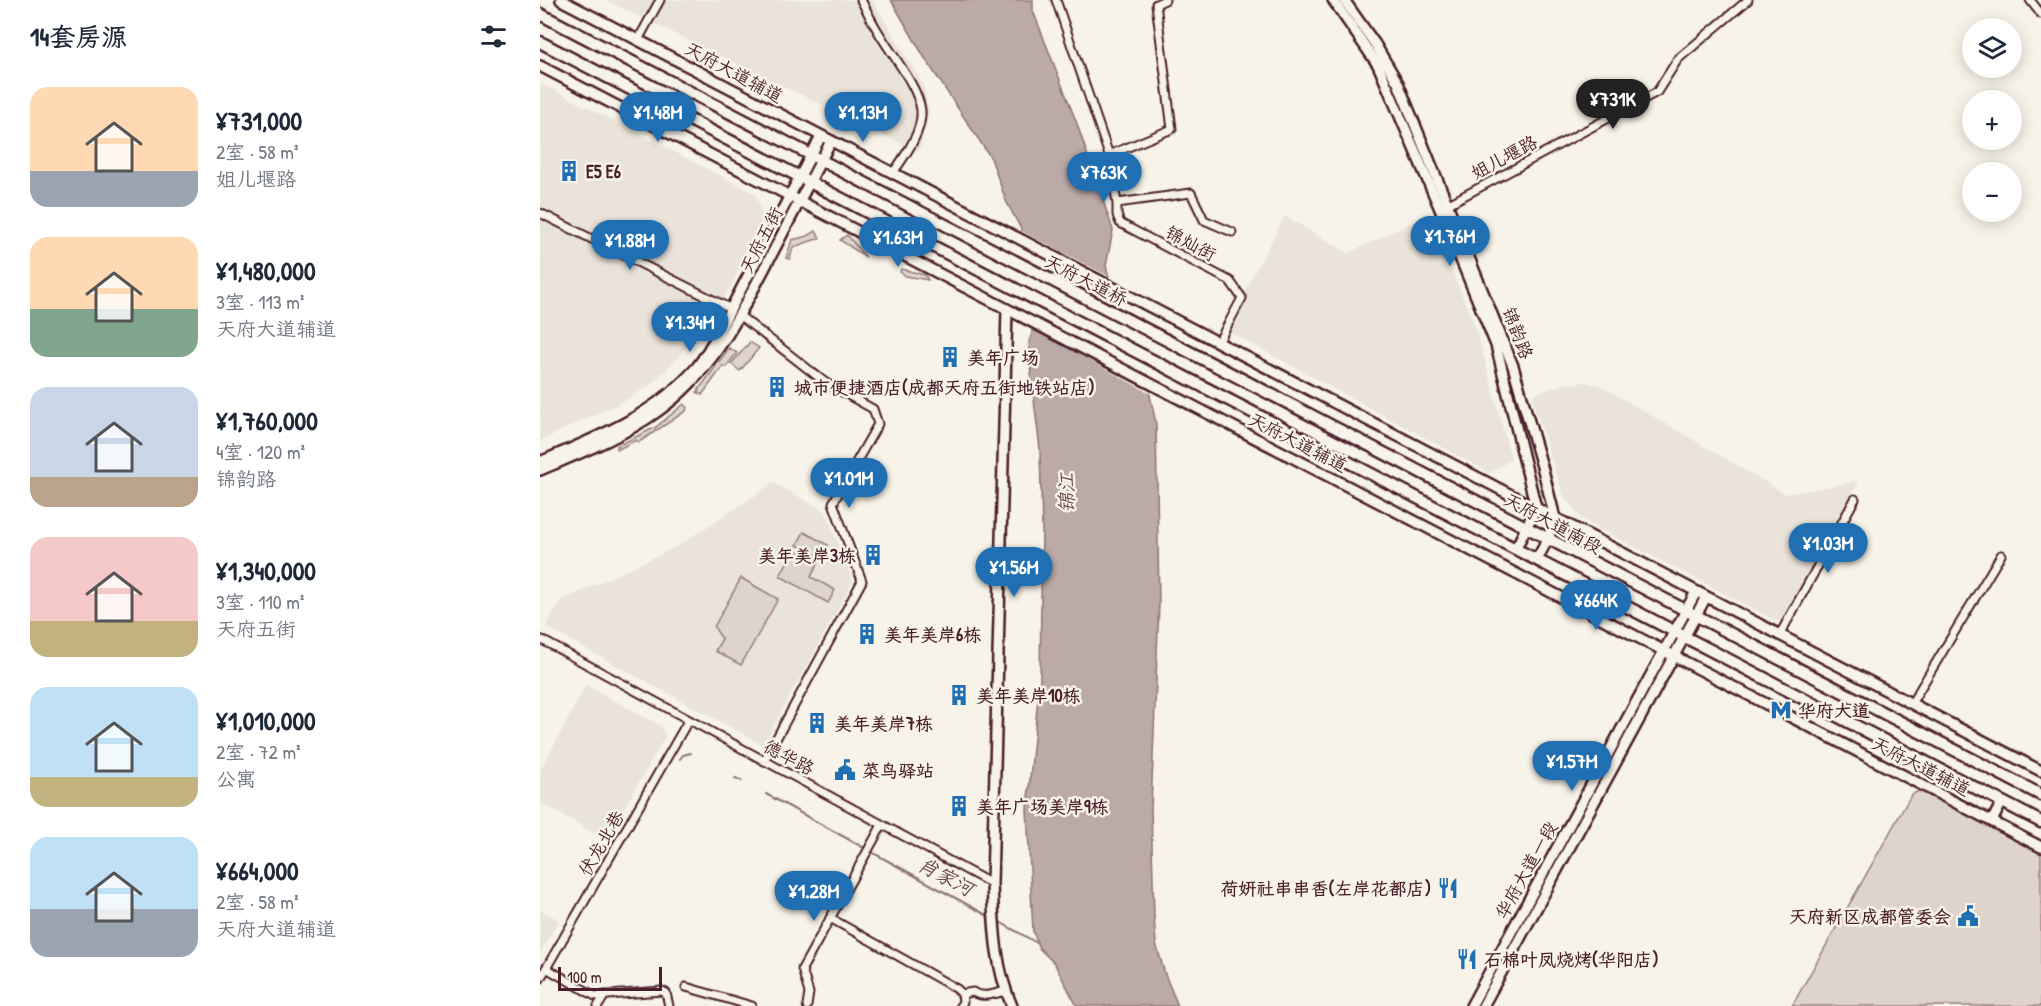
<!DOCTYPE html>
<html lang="zh">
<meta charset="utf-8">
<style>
:root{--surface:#fff;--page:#f6f6f7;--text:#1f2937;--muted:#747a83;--accent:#1f6fb2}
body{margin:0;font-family:"Patrick Hand","LXGW WenKai TC",sans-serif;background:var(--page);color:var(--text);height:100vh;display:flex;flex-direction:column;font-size:22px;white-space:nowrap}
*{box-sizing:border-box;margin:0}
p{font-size:20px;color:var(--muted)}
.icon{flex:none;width:33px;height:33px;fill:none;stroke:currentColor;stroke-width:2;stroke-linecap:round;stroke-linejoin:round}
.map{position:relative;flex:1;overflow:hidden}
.details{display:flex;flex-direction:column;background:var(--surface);width:540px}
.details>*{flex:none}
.tools{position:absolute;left:1422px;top:18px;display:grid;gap:12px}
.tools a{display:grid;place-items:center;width:60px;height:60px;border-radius:50%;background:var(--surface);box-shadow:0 3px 15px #0003;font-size:30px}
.scale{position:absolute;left:18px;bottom:15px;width:104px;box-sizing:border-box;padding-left:6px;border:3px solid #4a1f2b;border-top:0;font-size:16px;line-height:21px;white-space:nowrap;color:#4a1f2b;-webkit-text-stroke:4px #f7f3e8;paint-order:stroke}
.price{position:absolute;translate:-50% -51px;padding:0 14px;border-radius:21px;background:var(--accent);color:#fff;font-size:20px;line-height:39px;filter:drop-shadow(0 2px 3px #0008)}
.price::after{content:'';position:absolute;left:50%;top:36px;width:18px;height:14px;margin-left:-9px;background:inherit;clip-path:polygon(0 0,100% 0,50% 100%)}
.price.on{background:#222;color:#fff}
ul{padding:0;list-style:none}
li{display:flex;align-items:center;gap:18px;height:150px;padding:0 30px}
li span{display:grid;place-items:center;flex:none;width:168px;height:120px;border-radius:18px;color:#555}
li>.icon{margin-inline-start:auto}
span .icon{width:72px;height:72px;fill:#fffc;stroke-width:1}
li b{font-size:26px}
h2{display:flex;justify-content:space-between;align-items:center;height:72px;padding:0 30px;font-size:26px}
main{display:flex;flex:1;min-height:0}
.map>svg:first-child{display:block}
.built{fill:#eae3da}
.green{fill:#ded4cc;stroke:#947a7c;stroke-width:1.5}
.water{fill:#bcaaa7;stroke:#8e7275;stroke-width:1.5}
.pier{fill:#f7f3e8}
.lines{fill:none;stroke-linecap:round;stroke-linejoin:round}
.stream{stroke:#8e7275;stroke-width:2}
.street-casing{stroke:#4a1f2b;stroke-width:11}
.secondary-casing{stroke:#4a1f2b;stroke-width:14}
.primary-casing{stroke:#4a1f2b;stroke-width:15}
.street{stroke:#f7f3e8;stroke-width:7}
.secondary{stroke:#f7f3e8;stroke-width:9}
.primary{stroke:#f7f3e8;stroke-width:10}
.labels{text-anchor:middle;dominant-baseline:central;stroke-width:5;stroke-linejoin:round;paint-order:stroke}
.street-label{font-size:18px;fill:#4a1f2b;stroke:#f7f3e8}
.poi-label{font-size:18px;font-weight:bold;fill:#4a1f2b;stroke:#f7f3e8;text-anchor:start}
.water-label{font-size:20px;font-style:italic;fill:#6c4950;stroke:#f7f3e8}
</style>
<main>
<section class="details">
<h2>14套房源<svg class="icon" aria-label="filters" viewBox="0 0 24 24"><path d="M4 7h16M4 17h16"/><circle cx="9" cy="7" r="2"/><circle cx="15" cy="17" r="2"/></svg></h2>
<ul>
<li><span style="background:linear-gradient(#ffd9b3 70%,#9aa5b1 0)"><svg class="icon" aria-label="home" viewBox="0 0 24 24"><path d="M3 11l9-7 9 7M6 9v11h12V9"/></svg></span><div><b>¥731,000</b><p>2室 · 58 m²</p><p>姐儿堰路</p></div></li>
<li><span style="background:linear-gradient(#ffd9b3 60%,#7fa58c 0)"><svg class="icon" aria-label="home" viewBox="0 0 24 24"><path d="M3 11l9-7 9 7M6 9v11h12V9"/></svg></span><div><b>¥1,480,000</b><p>3室 · 113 m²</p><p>天府大道辅道</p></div></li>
<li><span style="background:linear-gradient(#c9d6e8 75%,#b9a48a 0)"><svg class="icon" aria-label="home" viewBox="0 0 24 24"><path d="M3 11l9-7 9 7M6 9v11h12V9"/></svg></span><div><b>¥1,760,000</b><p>4室 · 120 m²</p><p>锦韵路</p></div></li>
<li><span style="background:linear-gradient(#f6c9c9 70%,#c2b280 0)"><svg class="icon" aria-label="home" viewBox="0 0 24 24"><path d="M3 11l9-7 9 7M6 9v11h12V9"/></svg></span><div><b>¥1,340,000</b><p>3室 · 110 m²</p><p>天府五街</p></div></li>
<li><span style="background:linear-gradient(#bfe0f5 75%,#c2b280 0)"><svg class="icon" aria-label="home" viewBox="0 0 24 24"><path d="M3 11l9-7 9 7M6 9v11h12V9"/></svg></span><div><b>¥1,010,000</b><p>2室 · 72 m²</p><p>公寓</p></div></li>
<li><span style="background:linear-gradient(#bfe0f5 60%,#9aa5b1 0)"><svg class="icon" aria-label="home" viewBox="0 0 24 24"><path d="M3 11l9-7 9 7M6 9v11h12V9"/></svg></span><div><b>¥664,000</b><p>2室 · 58 m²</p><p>天府大道辅道</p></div></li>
</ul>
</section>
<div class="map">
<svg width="1501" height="1006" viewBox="0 0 1501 1006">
<rect width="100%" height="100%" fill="#f7f3e8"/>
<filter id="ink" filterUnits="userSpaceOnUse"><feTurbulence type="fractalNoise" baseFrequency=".0167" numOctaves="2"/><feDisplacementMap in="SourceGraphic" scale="12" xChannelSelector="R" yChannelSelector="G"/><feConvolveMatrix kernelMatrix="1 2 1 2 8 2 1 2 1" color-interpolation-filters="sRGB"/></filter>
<g filter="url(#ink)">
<g class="built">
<polygon points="65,0 333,0 384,87 389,112 379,152"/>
<polygon points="0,83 216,194 224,219 177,313 170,309 154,337 136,360 110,385 86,400 0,441"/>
<polygon points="888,215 935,326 949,375 971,459 950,473 684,329 745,216 808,253"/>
<polygon points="1044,382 1061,386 1246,494 1319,481 1241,623 1043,520 1024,497 993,402 994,394 1021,385"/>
<polygon points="232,482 286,512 313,582 223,745 6,627 20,601 136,547 219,493"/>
<polygon points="46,685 121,726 125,737 66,840 0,802 0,771"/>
<polygon points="0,910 19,920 0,953"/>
</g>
<g class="green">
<polygon points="276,231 280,238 253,247 250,259 246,258 252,240 268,236"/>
<polygon points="307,235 326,257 300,240"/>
<polygon points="361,269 385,275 388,280 366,276 360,272"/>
<polygon points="210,342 219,348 200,371 191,364"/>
<polygon points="189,348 197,353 186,367 183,366 162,395 157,392"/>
<polygon points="144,404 147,408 146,411 99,442 96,440 77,450 77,446 116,427"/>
<polygon points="264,532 288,545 281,558 257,545"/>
<polygon points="254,550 278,563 271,577 295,590 288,603 240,576"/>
<polygon points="201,578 238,599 201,665 175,651 182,639 174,627"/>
<polygon points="1380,790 1501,853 1501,1006 1252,1006 1371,795"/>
</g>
<polygon class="water" points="351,0 493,0 493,11 536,121 573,230 566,266 584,332 608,386 616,424 619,603 611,808 614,917 616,944 626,977 638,1006 537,1006 514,963 499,948 493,931 487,808 500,678 502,529 500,449 491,376 489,341 492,334 489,283 481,229 466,201 451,158 386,60"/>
<polygon class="pier" points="479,230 572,278 587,331 604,365 613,395 489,327 486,283"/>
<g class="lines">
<g class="stream">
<polyline points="140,759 143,755 151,753"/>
<polyline points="195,778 202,781"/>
<polyline points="226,794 450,917"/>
<polyline points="458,921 497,943"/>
</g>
<defs>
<g id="street">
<path d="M 321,0 C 327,11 332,22 339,33 C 351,54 378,86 381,110 C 383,132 364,157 353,173"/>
<polyline points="516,0 569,155 577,203 577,215 580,223 690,281 702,298 678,343"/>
<polyline points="1490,0 1501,14"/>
<polyline points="98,40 120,0"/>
<polyline points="569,155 632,129 616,4 625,0"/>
<polyline points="577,203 651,193 664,220 692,232"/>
<polyline points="905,206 1117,92 1138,59 1208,0"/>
<polyline points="0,213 191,309"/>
<polyline points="200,316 286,383 333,409 338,424 293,503 322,581 224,761"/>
<polyline points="1239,636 1315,499"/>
<polyline points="0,639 452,884"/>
<polyline points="1371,704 1461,555"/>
<polyline points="290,918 417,989 422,994"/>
<polyline points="6,968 55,996 122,991 126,993 129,1006"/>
<polyline points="0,979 148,721"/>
<polyline points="146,987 212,1006"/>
<polyline points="58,1006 65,995"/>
<polyline points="267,1006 269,993 262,969 342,825"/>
<path d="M 420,1006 L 423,1002 L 422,994 L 433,992 C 443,999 455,993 466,991"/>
</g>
<g id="secondary">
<polyline points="21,0 1501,771"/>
<polyline points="793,0 838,65 900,209 956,345 996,508 976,548"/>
<polyline points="804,0 835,44 858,83 973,366 1003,470 1015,518 1008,539 997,559"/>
<polyline points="0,66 1501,847"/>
<path d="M 467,310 L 452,884 C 454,927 455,967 472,1006"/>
<path d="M 0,462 C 56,438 115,415 156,368 C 163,360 168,350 174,341 L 281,136"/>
<path d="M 0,470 C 40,453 82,437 118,411 C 174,372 203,309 234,250 C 253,214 272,177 291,141"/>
<polyline points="1452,821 1462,802"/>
<polyline points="931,1006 1156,592"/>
<polyline points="943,1006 1166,597"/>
</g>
<g id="primary">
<polyline points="0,14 1501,795"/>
<polyline points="0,42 1501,822"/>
</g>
</defs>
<use href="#street" class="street-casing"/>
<use href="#secondary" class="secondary-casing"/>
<use href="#primary" class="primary-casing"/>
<use href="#street" class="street"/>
<use href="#secondary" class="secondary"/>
<use href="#primary" class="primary"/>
</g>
</g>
<defs>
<symbol id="building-bare" viewBox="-9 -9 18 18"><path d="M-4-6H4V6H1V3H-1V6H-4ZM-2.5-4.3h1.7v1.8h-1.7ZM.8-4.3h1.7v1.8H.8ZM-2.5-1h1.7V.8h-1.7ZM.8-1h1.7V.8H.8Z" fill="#1f6fb2" stroke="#f7f3e8" stroke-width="2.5" paint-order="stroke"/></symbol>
<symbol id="metro-bare" viewBox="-9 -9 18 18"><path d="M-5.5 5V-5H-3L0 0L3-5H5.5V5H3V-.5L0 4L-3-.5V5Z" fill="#1f6fb2" stroke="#f7f3e8" stroke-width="2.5" paint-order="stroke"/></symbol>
<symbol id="civic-bare" viewBox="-9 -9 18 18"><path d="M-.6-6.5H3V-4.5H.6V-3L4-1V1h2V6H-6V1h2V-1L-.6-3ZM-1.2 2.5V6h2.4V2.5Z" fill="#1f6fb2" stroke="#f7f3e8" stroke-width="2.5" paint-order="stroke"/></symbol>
<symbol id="restaurant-bare" viewBox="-9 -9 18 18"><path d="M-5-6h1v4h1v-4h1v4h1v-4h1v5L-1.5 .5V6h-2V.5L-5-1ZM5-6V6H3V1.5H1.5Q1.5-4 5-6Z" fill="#1f6fb2" stroke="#f7f3e8" stroke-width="2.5" paint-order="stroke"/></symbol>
</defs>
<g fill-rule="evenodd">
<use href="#building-bare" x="14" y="156" width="30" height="30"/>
<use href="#building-bare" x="395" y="342" width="30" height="30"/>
<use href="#building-bare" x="222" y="372" width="30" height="30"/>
<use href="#building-bare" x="318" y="540" width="30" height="30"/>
<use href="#building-bare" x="312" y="619" width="30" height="30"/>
<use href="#building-bare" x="404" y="680" width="30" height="30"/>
<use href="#metro-bare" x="1226" y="695" width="30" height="30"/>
<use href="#building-bare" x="262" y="708" width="30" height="30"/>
<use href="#civic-bare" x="290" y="755" width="30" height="30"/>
<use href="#building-bare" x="404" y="791" width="30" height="30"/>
<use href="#restaurant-bare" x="893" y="873" width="30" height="30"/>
<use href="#civic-bare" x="1413" y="901" width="30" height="30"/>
<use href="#restaurant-bare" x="912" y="944" width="30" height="30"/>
</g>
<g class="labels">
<g class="street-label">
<text transform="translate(194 72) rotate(28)">天府大道辅道</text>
<text transform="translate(964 157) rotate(-28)">姐儿堰路</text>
<text transform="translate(221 240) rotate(-63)">天府五街</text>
<text transform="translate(651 243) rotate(28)">锦灿街</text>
<text transform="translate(546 280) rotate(27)">天府大道桥</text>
<text transform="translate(978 333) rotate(69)">锦韵路</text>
<text transform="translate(758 442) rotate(27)">天府大道辅道</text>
<text transform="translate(1013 523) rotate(28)">天府大道南段</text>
<text transform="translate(249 757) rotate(28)">德华路</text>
<text transform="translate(1381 766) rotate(27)">天府大道辅道</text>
<text transform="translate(61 843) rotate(-60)">伏龙北巷</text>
<text transform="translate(986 870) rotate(-61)">华府大道一段</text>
</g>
<g class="poi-label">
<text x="46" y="171">E5 E6</text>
<text x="427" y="357">美年广场</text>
<text x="254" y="387">城市便捷酒店(成都天府五街地铁站店)</text>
<text x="316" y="555" text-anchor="end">美年美岸3栋</text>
<text x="344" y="634">美年美岸6栋</text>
<text x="436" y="695">美年美岸10栋</text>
<text x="1258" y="710">华府大道</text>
<text x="294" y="723">美年美岸7栋</text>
<text x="322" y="770">菜鸟驿站</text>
<text x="436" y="806">美年广场美岸9栋</text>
<text x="891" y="888" text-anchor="end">荷妍社串串香(左岸花都店)</text>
<text x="1411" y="916" text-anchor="end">天府新区成都管委会</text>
<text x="944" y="959">石棉叶凤烧烤(华阳店)</text>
</g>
<g class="water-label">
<text transform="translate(526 493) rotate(-91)">锦江</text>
<text transform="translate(406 876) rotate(28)">肖家河</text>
</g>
</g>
</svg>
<div class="tools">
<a><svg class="icon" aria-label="layers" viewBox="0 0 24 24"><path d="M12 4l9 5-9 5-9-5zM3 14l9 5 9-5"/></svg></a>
<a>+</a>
<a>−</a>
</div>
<div class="scale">100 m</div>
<b class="price on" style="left:1073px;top:130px">¥731K</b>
<b class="price" style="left:118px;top:143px">¥1.48M</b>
<b class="price" style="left:323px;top:143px">¥1.13M</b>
<b class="price" style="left:564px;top:203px">¥763K</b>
<b class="price" style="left:910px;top:267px">¥1.76M</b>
<b class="price" style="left:358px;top:268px">¥1.63M</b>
<b class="price" style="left:90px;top:271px">¥1.88M</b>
<b class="price" style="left:150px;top:353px">¥1.34M</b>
<b class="price" style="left:309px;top:509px">¥1.01M</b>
<b class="price" style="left:1288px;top:574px">¥1.03M</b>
<b class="price" style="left:474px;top:598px">¥1.56M</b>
<b class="price" style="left:1056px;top:631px">¥664K</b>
<b class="price" style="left:1032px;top:792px">¥1.57M</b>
<b class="price" style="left:274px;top:922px">¥1.28M</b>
</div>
</main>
